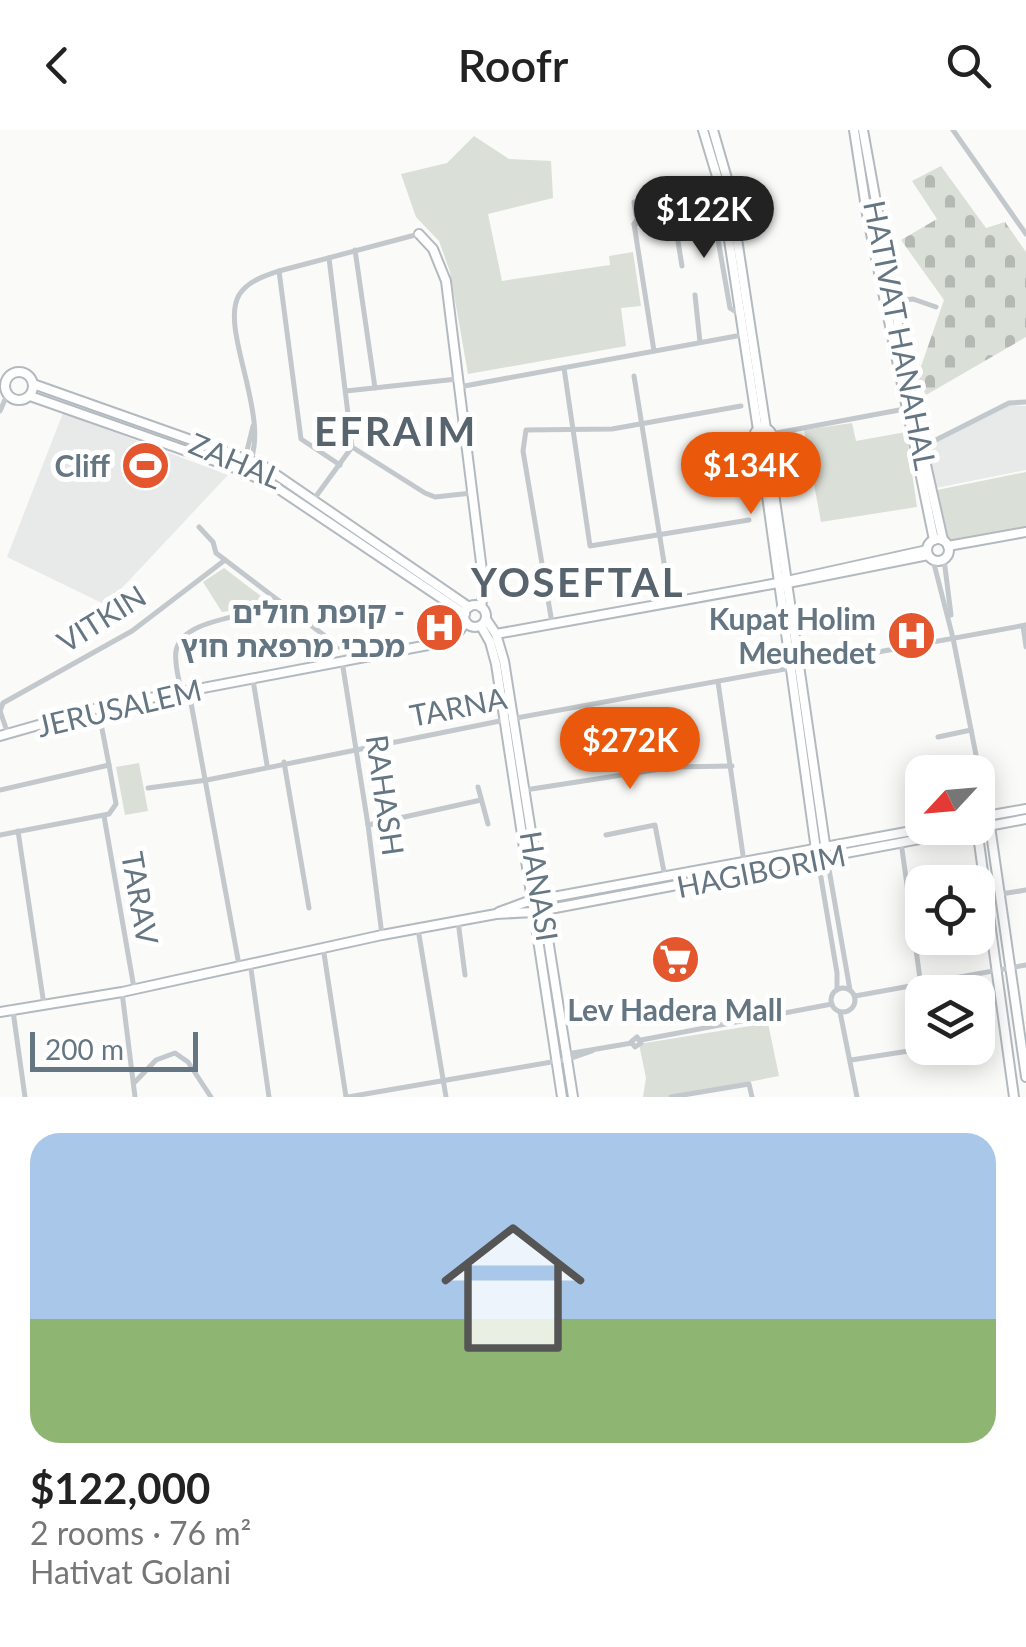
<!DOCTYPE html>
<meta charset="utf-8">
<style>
:root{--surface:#fff;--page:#f6f6f6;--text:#222;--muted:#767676;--line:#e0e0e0;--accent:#ea580c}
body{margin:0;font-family:Lato,"Noto Sans Hebrew",sans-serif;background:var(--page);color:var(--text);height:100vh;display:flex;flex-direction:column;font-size:38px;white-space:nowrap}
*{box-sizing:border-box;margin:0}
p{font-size:32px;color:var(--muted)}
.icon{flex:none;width:55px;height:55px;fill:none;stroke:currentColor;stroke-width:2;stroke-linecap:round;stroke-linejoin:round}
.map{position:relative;height:967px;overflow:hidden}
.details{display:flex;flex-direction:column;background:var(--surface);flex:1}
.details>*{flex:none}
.needle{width:65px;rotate:244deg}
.tools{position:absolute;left:905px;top:625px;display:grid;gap:20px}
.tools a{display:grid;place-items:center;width:90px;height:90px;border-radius:20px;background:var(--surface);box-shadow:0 5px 25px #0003;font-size:50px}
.scale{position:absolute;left:30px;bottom:25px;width:168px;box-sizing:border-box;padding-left:10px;border:5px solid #657683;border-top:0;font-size:28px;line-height:35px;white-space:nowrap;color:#657683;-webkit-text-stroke:8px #fff;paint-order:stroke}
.price{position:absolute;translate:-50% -85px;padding:0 22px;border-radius:35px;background:var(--accent);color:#fff;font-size:32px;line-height:65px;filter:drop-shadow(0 2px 5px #0008)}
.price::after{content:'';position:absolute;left:50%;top:60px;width:30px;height:22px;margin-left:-15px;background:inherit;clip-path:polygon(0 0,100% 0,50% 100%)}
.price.selected{background:#222;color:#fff}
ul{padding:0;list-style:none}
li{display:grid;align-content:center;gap:20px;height:530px;padding:0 30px}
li+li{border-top:2px solid var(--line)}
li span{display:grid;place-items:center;height:310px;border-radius:30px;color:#555}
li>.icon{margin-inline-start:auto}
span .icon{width:180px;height:180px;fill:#fffc;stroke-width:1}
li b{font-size:42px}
header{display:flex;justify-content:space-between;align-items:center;height:130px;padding:0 30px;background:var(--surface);font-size:45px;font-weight:600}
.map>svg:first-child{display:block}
.built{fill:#e8e9e9}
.green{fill:#dadfd7}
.cemetery{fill:url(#cemetery-stones)}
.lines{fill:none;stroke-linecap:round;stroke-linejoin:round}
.secondary-casing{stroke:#b3babf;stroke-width:12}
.street{stroke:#c3c8cc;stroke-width:5}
.secondary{stroke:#fff;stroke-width:8}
.labels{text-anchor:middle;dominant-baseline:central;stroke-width:10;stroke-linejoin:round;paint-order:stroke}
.street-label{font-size:30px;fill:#657683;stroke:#fff}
.poi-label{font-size:30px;font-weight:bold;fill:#657683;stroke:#fff;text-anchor:end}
.district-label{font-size:40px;font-weight:bold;letter-spacing:2.5px;fill:#57646e;stroke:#fff}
</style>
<header><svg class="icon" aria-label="back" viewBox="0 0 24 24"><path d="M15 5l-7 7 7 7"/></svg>Roofr<svg class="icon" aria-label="search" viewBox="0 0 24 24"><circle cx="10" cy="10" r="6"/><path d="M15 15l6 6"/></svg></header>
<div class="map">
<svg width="1026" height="967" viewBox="0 0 1026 967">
<defs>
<pattern id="cemetery-stones" width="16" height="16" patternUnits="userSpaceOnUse" patternTransform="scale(2.5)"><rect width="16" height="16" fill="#dadfd7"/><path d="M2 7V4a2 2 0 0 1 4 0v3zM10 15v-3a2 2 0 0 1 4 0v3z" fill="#b4b9b4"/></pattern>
</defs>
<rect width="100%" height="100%" fill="#fafaf8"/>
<g class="built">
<polygon points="1008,275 1026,276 1026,340 936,358 928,317"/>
<polygon points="63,283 228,345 106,475 7,427"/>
</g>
<g class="green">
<polygon points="474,6 509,29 551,31 553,68 488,84 502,151 610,135 609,126 633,122 641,176 621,178 626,216 468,244 450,142 439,111 416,87 401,44 447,33"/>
<polygon points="852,293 856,311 906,302 917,377 821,392 804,300"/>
<polygon points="1026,342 1026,398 948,412 937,360"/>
<polygon points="224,438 266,470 261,476 222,482 203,452"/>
<polygon points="139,633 148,681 125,685 116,637"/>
<polygon points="768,893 779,946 671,967 643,967 646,948 639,914"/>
</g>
<polygon class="cemetery" points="941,36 986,98 1005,92 1026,122 1026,207 926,265 917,248 944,170 901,110 937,89 912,51"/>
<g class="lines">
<defs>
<g id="secondary">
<polyline points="703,0 719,53"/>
<polyline points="713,0 728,52"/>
<polyline points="854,0 867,84 934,410"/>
<polyline points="863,0 913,277 943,410"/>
<polygon points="723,51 732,55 735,67 728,78 721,75 717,65 717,56"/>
<polyline points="732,76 766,299"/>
<polyline points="724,77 758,300"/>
<polyline points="419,104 433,119 446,151 484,457 481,477"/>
<circle cx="19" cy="256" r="14"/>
<polyline points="33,254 262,335 469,477"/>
<polyline points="30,266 235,338 273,355 465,484"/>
<circle cx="763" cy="307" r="9"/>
<polyline points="760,315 816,720"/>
<polyline points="767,315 826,721"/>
<circle cx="938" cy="420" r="11"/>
<polyline points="948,416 1026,402"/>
<polyline points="783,454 928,425"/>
<circle cx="475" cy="486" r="11"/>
<polyline points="486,489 496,504 504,531 573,967"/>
<polyline points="481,496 490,512 496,534 562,967"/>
<polyline points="496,504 778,453 927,420"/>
<polyline points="0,606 98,578 444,512 456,505 466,492"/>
<polyline points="981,687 1026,679"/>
<polyline points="982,687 990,696 1026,947"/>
<polyline points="977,698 1014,967"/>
<polyline points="499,782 526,772 928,698"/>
<polyline points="0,882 122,862 382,805 496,784 534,782 1026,689"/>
</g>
</defs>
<use href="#secondary" class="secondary-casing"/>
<g class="street">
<polyline points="953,0 1026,104"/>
<polyline points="716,65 711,70 730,178 739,184"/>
<polyline points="634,94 674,87 682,136"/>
<polyline points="355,120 375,258"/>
<polyline points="329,128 352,317"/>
<polyline points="279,141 301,309 340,335"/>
<polyline points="695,165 700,212"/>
<polyline points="896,171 913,169 936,177"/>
<polyline points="654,221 634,94 637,89 634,72 691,62"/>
<polyline points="564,238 590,416 749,390"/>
<polyline points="634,246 670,470"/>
<polyline points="459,257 742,205"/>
<polyline points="346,261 457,249"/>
<polyline points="0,281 7,265"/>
<polyline points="771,304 910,278"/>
<polyline points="352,317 425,363 435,367 472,363"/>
<polyline points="922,317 1009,273 1026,272"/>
<polyline points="245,329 253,296"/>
<path d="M 245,342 C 277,295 218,201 239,165 C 248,151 264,146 279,141 L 419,104"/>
<polyline points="314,369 352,317"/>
<polyline points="199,397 213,412 216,423 346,522 350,529"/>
<polyline points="944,429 951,485"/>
<polyline points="933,430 953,508 977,630 969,637"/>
<polyline points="552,493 523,321 526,300 612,299 741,276"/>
<polyline points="1023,496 1026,517"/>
<polyline points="342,531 368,695 382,805"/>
<polyline points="253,550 267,635"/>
<polyline points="718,552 744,732"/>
<path d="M 181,561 C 179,549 174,533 176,521 C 182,486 256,488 280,472"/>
<polyline points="189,562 239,835"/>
<polyline points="0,581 3,573 132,501 225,430"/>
<polyline points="0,581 8,604"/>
<polyline points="938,607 971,600"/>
<polyline points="284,632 309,778"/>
<polyline points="478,657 488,694"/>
<polyline points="148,658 207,650 505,590 1026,495"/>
<polyline points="0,660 109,635 98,578"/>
<polyline points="525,660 674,637 732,636"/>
<polyline points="104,686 134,858"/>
<polyline points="368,695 481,670"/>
<polyline points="18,701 44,875"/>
<polyline points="0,705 109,684 116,674 109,635"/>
<polyline points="606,705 655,695 665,747"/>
<polyline points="901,712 922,863"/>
<polyline points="827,728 850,860"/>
<polyline points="818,730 837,843 837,860"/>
<polyline points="1001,764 1026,760"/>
<polyline points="458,791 465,845"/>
<polyline points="418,799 446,967"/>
<polyline points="323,817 346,967"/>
<polyline points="250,832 269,967"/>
<circle cx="843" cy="870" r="12"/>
<polyline points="122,862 135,967"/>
<polyline points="855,866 1026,835"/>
<polyline points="13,881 25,967"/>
<polyline points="840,882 857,967"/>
<polygon points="637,907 641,913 635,917 631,912"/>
<polyline points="641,910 832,874"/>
<polyline points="567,924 632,913"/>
<polyline points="851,930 928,918"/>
<polyline points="135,952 156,930 175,923 188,932 211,967"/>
<polyline points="348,967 569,929 592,921"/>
<polyline points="671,967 749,954 752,967"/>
</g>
<use href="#secondary" class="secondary"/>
</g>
<defs>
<symbol id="stadium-disc" viewBox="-11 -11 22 22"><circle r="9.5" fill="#e4572e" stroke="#fff"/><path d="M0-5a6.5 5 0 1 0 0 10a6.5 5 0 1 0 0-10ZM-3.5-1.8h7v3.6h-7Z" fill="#fff"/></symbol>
<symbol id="hospital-disc" viewBox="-11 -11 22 22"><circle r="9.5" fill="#e4572e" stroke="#fff"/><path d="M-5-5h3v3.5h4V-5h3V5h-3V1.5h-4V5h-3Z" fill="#fff"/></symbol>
<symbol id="supermarket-disc" viewBox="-11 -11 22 22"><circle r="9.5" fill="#e4572e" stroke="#fff"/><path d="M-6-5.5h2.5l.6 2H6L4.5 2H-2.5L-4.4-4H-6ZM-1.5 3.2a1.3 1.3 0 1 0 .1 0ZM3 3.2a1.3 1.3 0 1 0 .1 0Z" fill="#fff"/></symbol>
</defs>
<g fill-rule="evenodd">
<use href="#stadium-disc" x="118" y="308" width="55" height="55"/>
<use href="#hospital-disc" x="412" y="470" width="55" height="55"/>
<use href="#hospital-disc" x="884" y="478" width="55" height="55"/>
<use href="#supermarket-disc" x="648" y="802" width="55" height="55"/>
</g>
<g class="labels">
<g class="street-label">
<text transform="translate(901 205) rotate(79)">HATIVAT HANAHAL</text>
<text transform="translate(236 330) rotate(23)">ZAHAL</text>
<text transform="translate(101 488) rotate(-32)">VITKIN</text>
<text transform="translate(458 576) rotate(-11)">TARNA</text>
<text transform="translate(119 577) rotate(-13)">JERUSALEM</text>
<text transform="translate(386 665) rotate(82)">RAHASH</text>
<text transform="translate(761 740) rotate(-11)">HAGIBORIM</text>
<text transform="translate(540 756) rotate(81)">HANASI</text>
<text transform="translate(141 768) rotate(80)">TARAV</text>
</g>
<g class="poi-label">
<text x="110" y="335">Cliff</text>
<text x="405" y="481">קופת חולים -<tspan x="405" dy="34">מכבי מרפאת חוץ</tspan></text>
<text x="876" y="488">Kupat Holim<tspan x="876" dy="34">Meuhedet</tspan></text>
<text x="675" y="879" text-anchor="middle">Lev Hadera Mall</text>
</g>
<g class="district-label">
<text x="396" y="301">EFRAIM</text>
<text x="578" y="452">YOSEFTAL</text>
</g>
</g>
</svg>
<div class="tools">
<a><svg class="needle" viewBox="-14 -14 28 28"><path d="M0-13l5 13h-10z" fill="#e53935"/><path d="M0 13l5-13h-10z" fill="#767676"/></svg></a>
<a><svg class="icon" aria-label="locate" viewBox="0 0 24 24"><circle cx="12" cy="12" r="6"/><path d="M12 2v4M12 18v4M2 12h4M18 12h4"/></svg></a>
<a><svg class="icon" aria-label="layers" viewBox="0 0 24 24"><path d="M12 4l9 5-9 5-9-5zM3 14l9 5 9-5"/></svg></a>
</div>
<div class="scale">200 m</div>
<b class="price selected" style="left:704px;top:131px">$122K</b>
<b class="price" style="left:751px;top:387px">$134K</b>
<b class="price" style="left:630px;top:662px">$272K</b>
</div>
<section class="details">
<ul>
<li><span style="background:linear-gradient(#a9c7e8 60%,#8fb573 0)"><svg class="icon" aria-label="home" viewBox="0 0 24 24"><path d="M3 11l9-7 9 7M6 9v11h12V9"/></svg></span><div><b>$122,000</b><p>2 rooms · 76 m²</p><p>Hativat Golani</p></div></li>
</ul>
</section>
